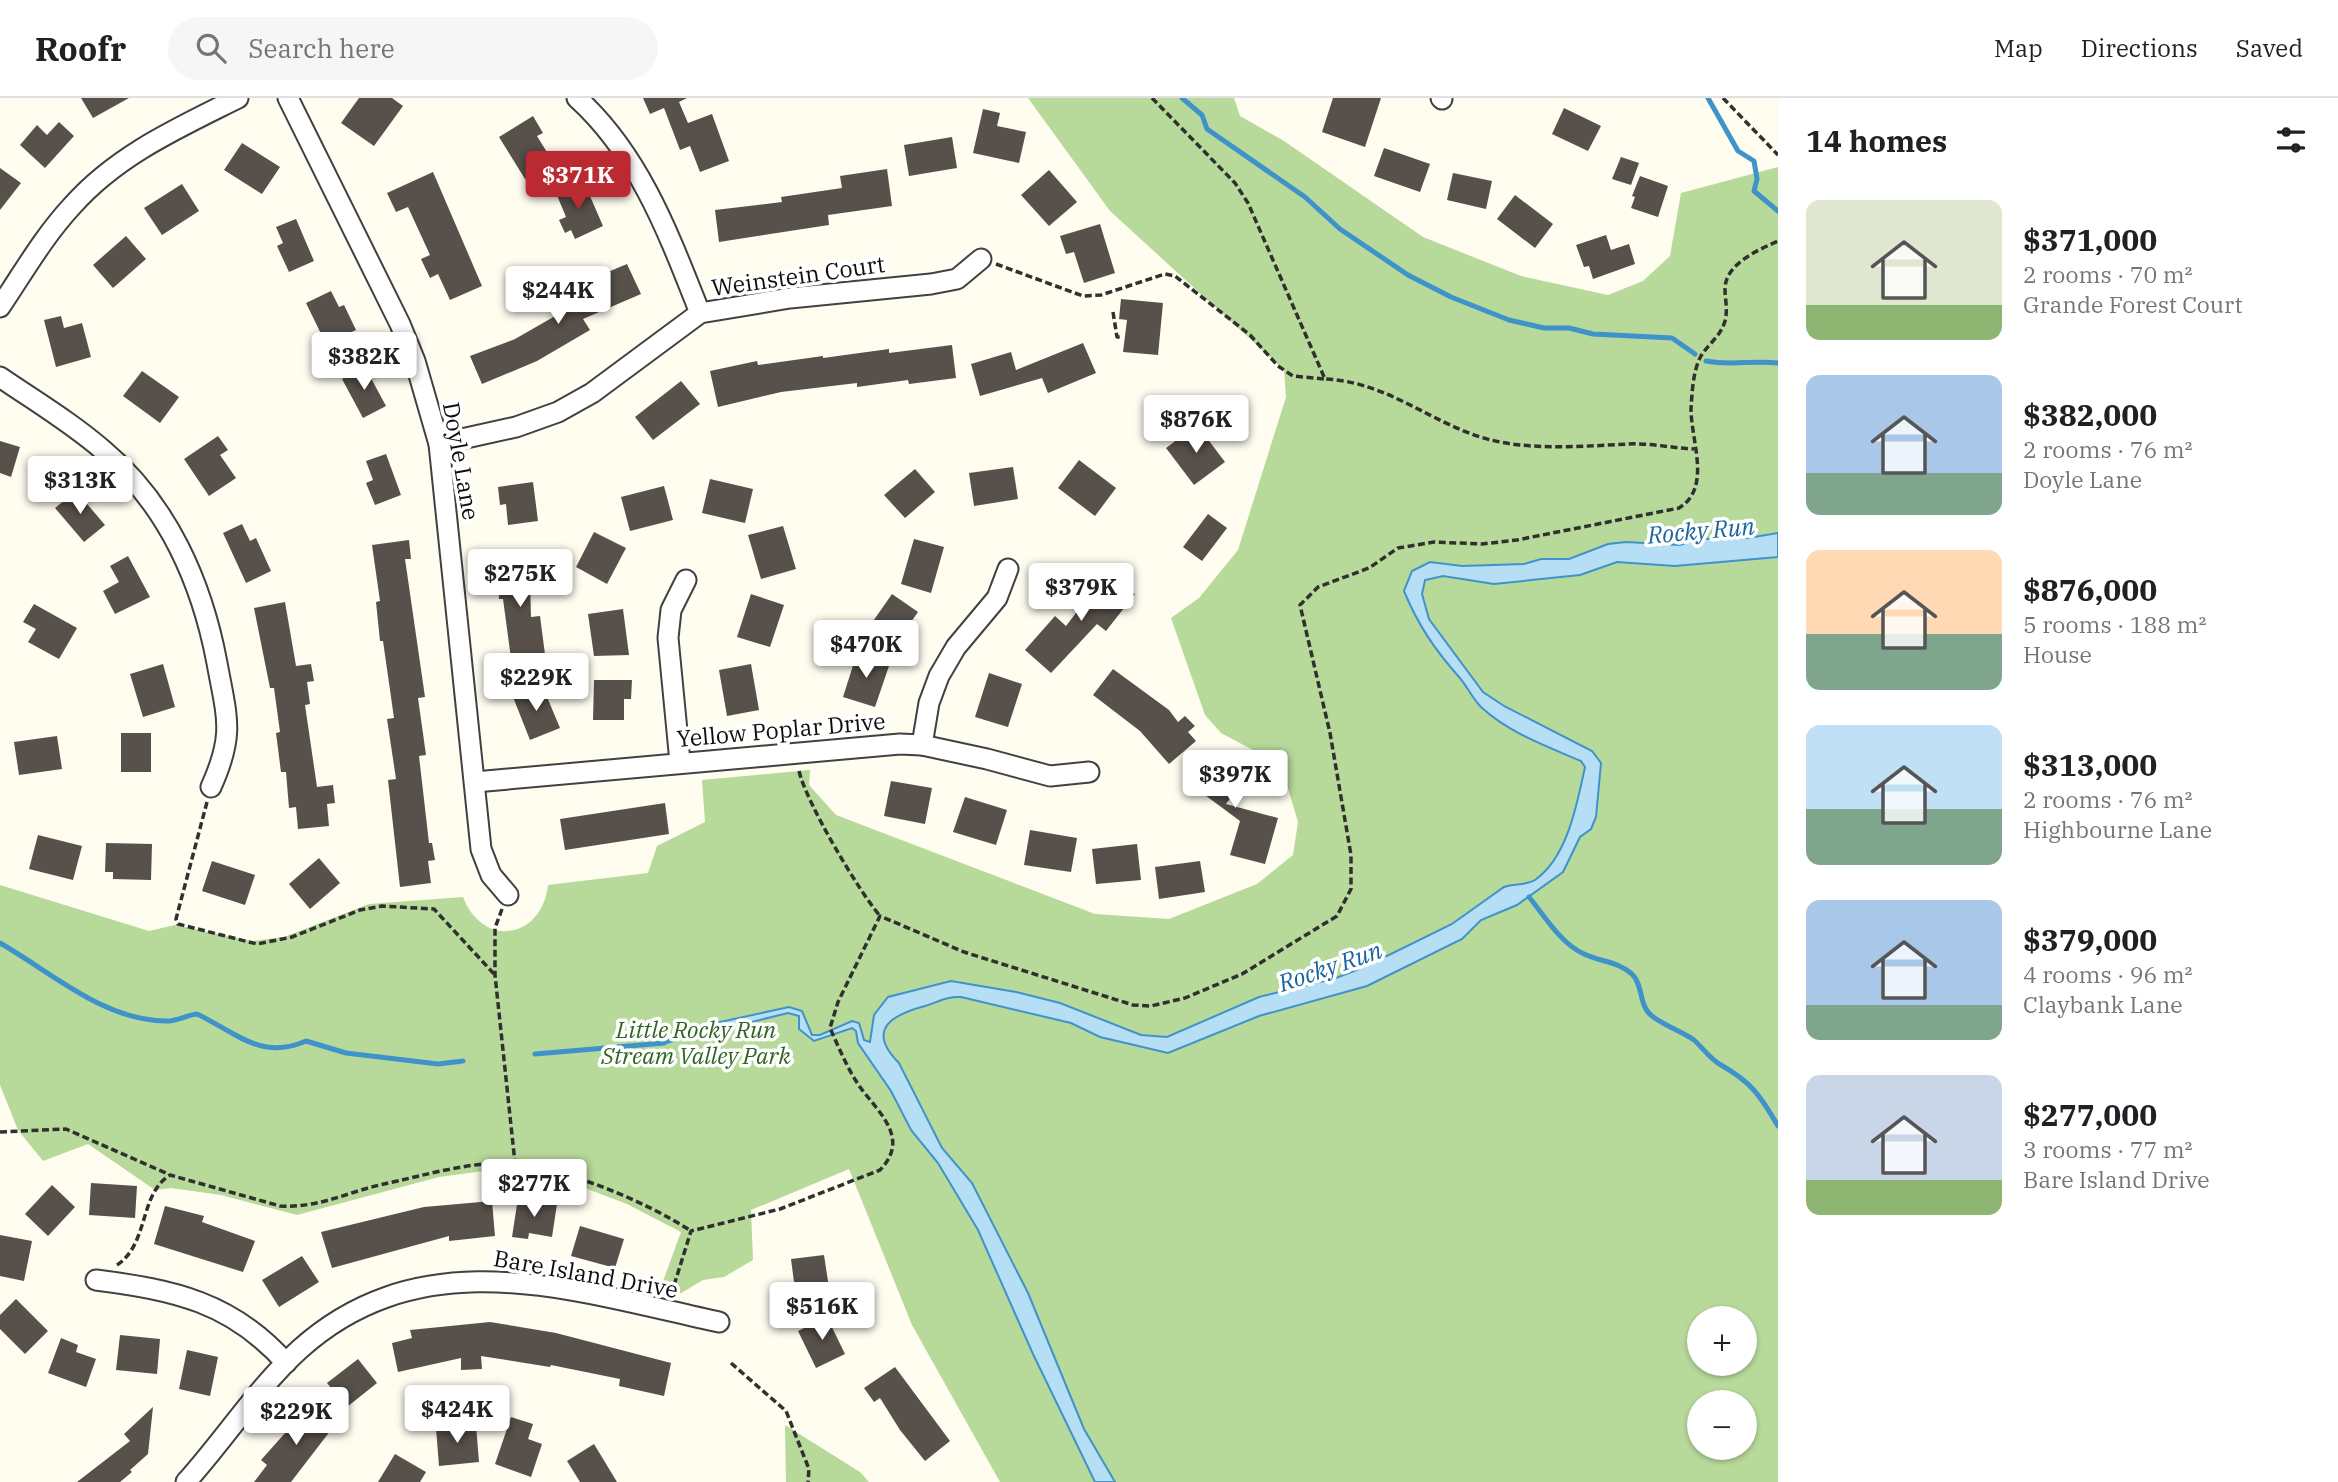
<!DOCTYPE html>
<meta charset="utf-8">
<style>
:root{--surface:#fff;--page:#f6f6f6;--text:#202124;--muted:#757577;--line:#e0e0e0;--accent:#bb2a31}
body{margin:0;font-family:"IBM Plex Serif",serif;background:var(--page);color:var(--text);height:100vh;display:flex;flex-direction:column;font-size:26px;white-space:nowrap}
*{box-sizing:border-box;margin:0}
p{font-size:23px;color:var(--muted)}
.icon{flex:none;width:38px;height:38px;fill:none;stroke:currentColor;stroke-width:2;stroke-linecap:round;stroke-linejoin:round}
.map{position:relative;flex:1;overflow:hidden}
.panel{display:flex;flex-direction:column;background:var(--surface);width:560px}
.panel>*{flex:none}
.controls{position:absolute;left:1687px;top:1208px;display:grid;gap:14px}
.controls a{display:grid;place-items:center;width:70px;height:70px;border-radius:50%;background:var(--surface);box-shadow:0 2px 5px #0004;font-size:35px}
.price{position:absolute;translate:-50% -60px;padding:0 16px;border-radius:7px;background:#fff;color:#222;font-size:23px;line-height:46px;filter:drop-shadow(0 2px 4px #0008)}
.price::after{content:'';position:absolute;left:50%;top:42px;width:21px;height:16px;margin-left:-10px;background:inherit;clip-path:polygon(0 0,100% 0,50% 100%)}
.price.current{background:var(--accent);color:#fff}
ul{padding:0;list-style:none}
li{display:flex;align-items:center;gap:21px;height:175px;padding:0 28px}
li span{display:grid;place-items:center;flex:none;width:196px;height:140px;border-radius:14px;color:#555}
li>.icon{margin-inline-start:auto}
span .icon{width:84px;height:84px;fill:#fffc;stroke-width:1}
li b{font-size:30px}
h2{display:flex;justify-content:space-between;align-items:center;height:84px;padding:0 28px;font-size:30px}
header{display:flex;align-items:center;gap:42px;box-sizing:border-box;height:98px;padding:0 35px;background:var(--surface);border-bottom:2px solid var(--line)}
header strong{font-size:33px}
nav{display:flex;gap:38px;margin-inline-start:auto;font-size:24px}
.search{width:490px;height:63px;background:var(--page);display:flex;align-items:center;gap:18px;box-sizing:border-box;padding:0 24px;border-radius:38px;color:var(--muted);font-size:26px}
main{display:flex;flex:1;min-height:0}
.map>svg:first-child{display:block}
.forest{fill:#b7d99a;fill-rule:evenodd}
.water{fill:#b6def5;stroke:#3f93ca;stroke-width:2}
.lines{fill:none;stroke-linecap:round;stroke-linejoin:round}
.stream{stroke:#3f93ca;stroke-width:5}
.building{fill:#57504b}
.minor-casing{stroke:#414141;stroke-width:23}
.path{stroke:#303030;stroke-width:3.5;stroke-dasharray:7 3.5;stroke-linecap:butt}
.minor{stroke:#fff;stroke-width:19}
.labels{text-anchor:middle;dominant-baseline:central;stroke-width:7;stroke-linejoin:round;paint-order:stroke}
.street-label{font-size:23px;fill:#0e0e0e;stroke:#fff}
.park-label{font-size:23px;font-style:italic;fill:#2f6520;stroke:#fff}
.water-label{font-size:24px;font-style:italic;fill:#1a659d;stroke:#fff}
</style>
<header>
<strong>Roofr</strong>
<div class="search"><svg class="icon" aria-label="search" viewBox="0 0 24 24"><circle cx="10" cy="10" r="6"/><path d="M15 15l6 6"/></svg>Search here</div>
<nav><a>Map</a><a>Directions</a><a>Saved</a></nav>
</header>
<main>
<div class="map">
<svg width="1778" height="1384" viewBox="0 0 1778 1384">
<rect width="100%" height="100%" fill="#fffcf0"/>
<g class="forest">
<path d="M 1028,0 L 1234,0 L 1240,18 L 1284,43 L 1423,139 L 1521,178 L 1608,197 L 1643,183 L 1670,158 L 1681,95 L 1778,69 L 1778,1384 L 1000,1384 L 912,1227 L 849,1071 L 751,1112 L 753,1162 L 724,1179 L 703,1182 L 678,1197 L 659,1194 L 681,1134 L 627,1106 L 569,1084 L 513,1069 L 439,1079 L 297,1117 L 221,1097 L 171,1090 L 155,1092 L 88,1046 L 43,1063 L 18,1032 L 0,987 L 0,787 L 149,833 L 175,827 L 251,843 L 284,839 L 369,806 L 463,799 C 483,851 542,841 548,787 L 648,775 L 657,748 L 705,724 L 702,682 L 810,672 L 809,687 L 836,717 L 1095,816 L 1169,821 L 1257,786 L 1293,757 L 1298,724 L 1281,667 L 1221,635 L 1205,617 L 1171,520 L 1199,500 L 1238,452 L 1286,299 L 1284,272 L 1110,113 ZM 1699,1220 L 1745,1220 L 1745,1265 L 1699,1265 ZM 1699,1304 L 1745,1304 L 1745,1349 L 1699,1349 Z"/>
<polygon points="785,1327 860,1374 869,1384 786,1384"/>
</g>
<path class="water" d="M 1778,435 L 1778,459 L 1675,468 L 1617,464 L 1580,477 L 1494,486 L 1443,478 L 1425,482 L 1422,496 L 1429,521 L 1483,594 L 1504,608 L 1592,653 L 1601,665 L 1596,719 L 1591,731 L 1580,739 L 1563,774 L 1517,807 L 1481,822 L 1462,841 L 1367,888 L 1259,918 L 1168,955 L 1100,939 L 1071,925 L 961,899 C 947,898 938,904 925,908 C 891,917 866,932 899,965 L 942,1050 L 972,1085 L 1028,1195 L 1084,1331 L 1115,1384 L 1095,1384 L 1033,1256 L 978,1132 L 938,1065 L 911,1032 L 891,993 L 858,945 L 856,933 L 852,930 L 814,943 L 799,931 L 799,918 L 788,915 L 658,947 L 702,928 L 789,909 L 802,913 L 812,937 L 820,937 L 852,923 L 859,925 L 864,942 L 870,944 L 874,917 L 888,899 L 951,883 L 1016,894 L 1060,905 L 1141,937 L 1167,939 L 1259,899 L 1336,880 L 1357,872 L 1368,861 L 1387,858 L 1452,826 L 1504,789 C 1515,785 1525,788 1535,782 C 1568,759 1577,705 1585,669 L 1581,663 C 1546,648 1509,635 1481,609 C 1472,600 1467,588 1459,579 C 1435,552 1418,527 1404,493 L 1412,473 L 1430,464 L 1462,468 L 1524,466 L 1541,461 L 1569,461 L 1608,446 L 1626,444 L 1680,447 L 1697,441 L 1748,440 Z"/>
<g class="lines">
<g class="stream">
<polyline points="1182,0 1202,17 1207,31 1305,99 1340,131 1408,177 1451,199 1509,222 1544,230 1569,230 1593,236 1672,240 1695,256"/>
<polyline points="1708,0 1738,53 1754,63 1757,81 1754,93 1778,113"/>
<path d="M 1706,263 C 1731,268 1753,262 1778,265"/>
<path d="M 1529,799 C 1544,817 1561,846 1584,856 C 1601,864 1617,863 1632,876 C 1644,888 1638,907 1652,918 C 1665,928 1681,933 1694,942 C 1703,950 1710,961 1721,967 C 1751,984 1760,997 1778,1028"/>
<path d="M 0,845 C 51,874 103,922 165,923 C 176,924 186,917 197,916 C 235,934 261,963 306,943 L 346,955 L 438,966 L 463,963"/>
<polyline points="535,956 664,945"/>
</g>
</g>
<g class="building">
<polygon points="81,0 129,0 93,20"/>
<polygon points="359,0 392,0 403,8 374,48 341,25"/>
<polygon points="643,0 687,0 679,4 688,25 712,16 729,63 700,74 690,48 680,52 664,10 650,16"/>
<polygon points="1333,0 1381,0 1365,49 1322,34"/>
<polygon points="1564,10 1601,28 1588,53 1552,36"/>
<polygon points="983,11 1000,15 997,28 1026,34 1019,65 973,55"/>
<polygon points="533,18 543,35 537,38 553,64 525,81 499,39"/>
<polygon points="59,24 74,38 45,70 20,47 37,27 47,37"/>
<polygon points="952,39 957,70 909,78 904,47"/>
<polygon points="242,45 280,69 262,96 224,72"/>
<polygon points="1384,50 1430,66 1420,94 1374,78"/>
<polygon points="1621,59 1639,65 1631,87 1612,81"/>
<polygon points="0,70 21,85 0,112"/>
<polygon points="887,71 892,108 828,117 829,127 719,144 715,112 782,104 781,99 842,90 840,78"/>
<polygon points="1049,72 1077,104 1049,128 1021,97"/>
<polygon points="433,74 482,188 450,202 438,176 430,180 421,161 430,157 408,109 396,114 387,95"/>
<polygon points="1453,75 1492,83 1486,111 1447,102"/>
<polygon points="1640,78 1668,88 1658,119 1631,110 1635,99 1632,98"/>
<polygon points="583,82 603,128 575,141 571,132 565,135 559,122 566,119 556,95"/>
<polygon points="182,86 199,113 162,137 144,110"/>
<polygon points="1515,97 1553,126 1535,150 1497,121"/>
<polygon points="296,121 314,163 289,174 277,148 283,145 276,129"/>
<polygon points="1100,126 1115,175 1084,185 1074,154 1066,156 1060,138"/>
<polygon points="1606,137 1611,152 1629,146 1635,166 1593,181 1589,168 1584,169 1576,147"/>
<polygon points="126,138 146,161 113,190 93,167"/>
<polygon points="627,166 641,196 583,221 590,232 537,263 482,286 470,258 515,241 590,198 579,174 592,169 596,179"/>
<polygon points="331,193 339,209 344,207 356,232 326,246 306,205"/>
<polygon points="1121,201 1163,205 1158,257 1123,254 1127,222 1119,221"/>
<polygon points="61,218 64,230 82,225 91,259 56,269 44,222"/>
<polygon points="1083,245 1096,275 1048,295 1042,280 980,298 971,266 1011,254 1016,272"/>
<polygon points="952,247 956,280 909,286 908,282 857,289 857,285 781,294 718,309 710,273 757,263 758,267 823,258 823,260 889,251 889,255"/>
<polygon points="365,269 386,308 363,320 342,281"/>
<polygon points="142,273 179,299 160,325 123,298"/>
<polygon points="681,283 700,306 653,342 635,319"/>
<polygon points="1197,327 1225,364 1194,387 1166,350"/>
<polygon points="218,338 228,352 220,357 236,380 209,398 184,361"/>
<polygon points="0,343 20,349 11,379 0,375"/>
<polygon points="386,356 401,397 375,407 366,385 373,382 366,363"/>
<polygon points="1079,362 1116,390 1095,418 1058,390"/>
<polygon points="1013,369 1018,401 974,408 969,375"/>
<polygon points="915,371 935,394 905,420 884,397"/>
<polygon points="710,381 753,391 745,425 702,415"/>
<polygon points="533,384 538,423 508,427 506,406 500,407 498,389"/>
<polygon points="664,388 673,422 630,433 621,399"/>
<polygon points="76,393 105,427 84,444 55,410"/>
<polygon points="1208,416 1227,430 1202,463 1183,449"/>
<polygon points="242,426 250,443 256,440 271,473 246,485 223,435"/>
<polygon points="783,428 796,471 761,481 748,437"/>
<polygon points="594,434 626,450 607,486 576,469"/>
<polygon points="914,441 944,449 931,495 901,486"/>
<polygon points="409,442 411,461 405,461 425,599 418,600 426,657 419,658 429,745 432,745 435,762 428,763 431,785 400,789 388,682 396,681 387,621 394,620 383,543 380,543 376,504 380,503 372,447"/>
<polygon points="529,453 531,519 540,518 546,564 512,568 503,501 499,501 498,454"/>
<polygon points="128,458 150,499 115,516 103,493 119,484 110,468"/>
<polygon points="1107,474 1135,496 1106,533 1097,526 1051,575 1025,552 1055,518 1066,528"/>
<polygon points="751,496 784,507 770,549 737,539"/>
<polygon points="892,496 918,514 895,547 869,529"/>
<polygon points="285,504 296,568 311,566 314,583 307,584 310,606 305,607 317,689 333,687 335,705 327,706 329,728 298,731 296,709 289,710 286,674 281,674 276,635 280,634 274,590 270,590 254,510"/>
<polygon points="34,506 77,530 59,561 28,544 36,531 23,524"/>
<polygon points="623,511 629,557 594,558 588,516"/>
<polygon points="857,555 890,565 875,609 843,599"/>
<polygon points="163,566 175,609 143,619 130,576"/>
<polygon points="751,566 759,612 727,618 719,572"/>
<polygon points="1113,571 1169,612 1178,624 1185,618 1195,628 1188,634 1196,643 1169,666 1140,633 1093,597"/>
<polygon points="989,575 1022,586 1008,629 975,619"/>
<polygon points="594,582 632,582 631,601 624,601 624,622 593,622"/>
<polygon points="542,587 560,630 530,642 513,599"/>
<rect x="121" y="635" width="30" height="39"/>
<polygon points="57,638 62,671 19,677 14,644"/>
<polygon points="1208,655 1244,682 1226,706 1278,720 1265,766 1230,757 1240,723 1186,683"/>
<polygon points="891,683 932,690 925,726 884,718"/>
<polygon points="965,699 1007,712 996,747 953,734"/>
<polygon points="665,705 669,736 565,752 560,721"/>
<polygon points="1030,732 1077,740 1071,774 1024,767"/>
<polygon points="38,737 82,748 73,782 29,771"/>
<polygon points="106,745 152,746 151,782 113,781 113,774 105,774"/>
<polygon points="1137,746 1141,782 1096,786 1092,751"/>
<polygon points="319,760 340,785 310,811 289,786"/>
<polygon points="212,763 255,777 245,807 202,793"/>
<polygon points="1200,763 1205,794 1159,801 1155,769"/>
<polygon points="91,1085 137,1088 135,1120 89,1117"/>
<polygon points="52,1087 75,1109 48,1138 25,1116"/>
<polygon points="518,1100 557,1106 552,1139 529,1135 528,1141 512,1139"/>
<polygon points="492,1103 495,1138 449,1143 449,1138 332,1170 321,1134 424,1109"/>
<polygon points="165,1108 204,1118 202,1124 255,1143 243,1174 154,1146"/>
<polygon points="580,1128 624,1141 615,1170 571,1158"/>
<polygon points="0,1137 32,1143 24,1183 0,1178"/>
<polygon points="824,1157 831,1203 797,1207 791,1161"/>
<polygon points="302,1158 319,1184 279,1209 262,1182"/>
<polygon points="16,1201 48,1233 25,1256 0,1231 0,1217"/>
<polygon points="827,1219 845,1256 816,1270 798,1233"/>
<polygon points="490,1224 556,1235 671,1265 664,1298 619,1288 620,1281 551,1267 550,1269 481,1258 482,1271 461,1272 461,1260 398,1274 392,1245 412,1240 410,1232"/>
<polygon points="120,1237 160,1241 157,1276 116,1272"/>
<polygon points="61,1240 78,1247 76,1254 96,1261 86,1289 48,1275"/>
<polygon points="187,1252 218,1259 210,1298 179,1291"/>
<polygon points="358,1261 377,1285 347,1309 327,1285"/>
<polygon points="895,1269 950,1343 925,1363 900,1332 880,1300 874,1304 864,1290"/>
<polygon points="311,1306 339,1328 334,1328 291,1384 254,1384 267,1367 261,1362"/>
<polygon points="153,1309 148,1356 130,1372 132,1374 120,1384 77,1384 130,1343 124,1336"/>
<polygon points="511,1319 533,1326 528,1341 542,1346 531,1379 495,1366"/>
<polygon points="476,1327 479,1364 439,1368 436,1330"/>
<polygon points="594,1346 617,1384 580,1384 567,1363"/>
<polygon points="395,1356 426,1374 420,1384 378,1384"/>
</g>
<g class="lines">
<defs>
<g id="minor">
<polyline points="288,0 400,226 415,263 439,346 481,751 491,777 508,797"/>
<path d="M 577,0 C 640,57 669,137 700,215"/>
<polyline points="1441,0 1442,1"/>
<path d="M 0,209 C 23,175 44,138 72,108 C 117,57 178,30 238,0"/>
<path d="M 0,279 C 35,303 72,325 104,353 C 168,407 202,485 217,565 C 227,620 235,636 211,689"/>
<polyline points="439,346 516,329 558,314 592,295 700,215 790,200 931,186 957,181 981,161"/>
<polyline points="922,647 929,605 939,578 956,549 997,500 1008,471"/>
<polyline points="680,664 668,540 671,512 686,482"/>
<polyline points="475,684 900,646 922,647 987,661 1050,678 1089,674"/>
<path d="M 96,1182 C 174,1192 232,1204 286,1265"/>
<path d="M 186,1384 C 225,1341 257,1290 300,1251 C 424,1140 575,1193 719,1224"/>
</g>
</defs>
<use href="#minor" class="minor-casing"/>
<g class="path">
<path d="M 1152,0 L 1235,85 L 1248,105 L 1325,281 C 1393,284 1437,332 1500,344 C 1542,352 1587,348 1629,346 C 1650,345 1672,350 1694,351"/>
<polyline points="1723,0 1778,57"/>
<polyline points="996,166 1083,198 1101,197 1165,176 1175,178 1250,237 1278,268 1293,278 1325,281"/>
<polyline points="1113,214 1117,239 1121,239"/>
<path d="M 799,673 C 806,704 858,792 880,818"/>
<polyline points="207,704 176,821 178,826 257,846 292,839 360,812 382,808 434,811 495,877"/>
<polyline points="502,811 495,830 495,877 515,1065"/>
<polyline points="0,1034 66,1031 168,1076"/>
<path d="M 117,1167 C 149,1146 139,1096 170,1077 L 280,1108 C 320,1110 347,1094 384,1086 C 422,1078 478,1061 517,1066 C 572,1073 645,1103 691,1133"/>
<path d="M 671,1197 L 691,1133 L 780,1111 L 880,1072 C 911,1040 878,1014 860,989 C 848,972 839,950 830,930 L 838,904 L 880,818 L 964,854 L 1133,907 L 1151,908 L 1185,900 L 1242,876 L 1337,818 L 1351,791 L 1351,757 L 1330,635 L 1300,507 L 1318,489 L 1369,470 L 1398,450 L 1434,444 L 1482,446 L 1517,442 L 1679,410 C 1712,390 1691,343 1691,311 C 1692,295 1693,272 1701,258 C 1709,245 1721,238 1725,223 C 1728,212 1725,201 1725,191 C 1725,166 1758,152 1778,143"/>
<polyline points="731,1265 786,1313 809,1371 808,1384"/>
</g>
<use href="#minor" class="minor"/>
</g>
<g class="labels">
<g class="street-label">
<text transform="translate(798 177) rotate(-8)">Weinstein Court</text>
<text transform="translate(462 363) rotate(80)">Doyle Lane</text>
<text transform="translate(781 631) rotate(-5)">Yellow Poplar Drive</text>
<text transform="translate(586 1175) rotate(10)">Bare Island Drive</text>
</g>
<g class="park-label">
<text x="696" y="931">Little Rocky Run<tspan x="696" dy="26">Stream Valley Park</tspan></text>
</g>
<g class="water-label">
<text transform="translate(1701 432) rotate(-5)">Rocky Run</text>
<text transform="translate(1330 868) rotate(-19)">Rocky Run</text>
</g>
</g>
</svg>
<div class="controls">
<a>+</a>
<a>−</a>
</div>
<b class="price current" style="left:578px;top:113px">$371K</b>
<b class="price" style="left:558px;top:228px">$244K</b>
<b class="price" style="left:364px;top:294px">$382K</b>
<b class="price" style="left:1196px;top:357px">$876K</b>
<b class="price" style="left:80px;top:418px">$313K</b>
<b class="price" style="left:520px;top:511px">$275K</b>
<b class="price" style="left:1081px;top:525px">$379K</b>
<b class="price" style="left:866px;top:582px">$470K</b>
<b class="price" style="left:536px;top:615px">$229K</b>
<b class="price" style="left:1235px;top:712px">$397K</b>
<b class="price" style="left:534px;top:1121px">$277K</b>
<b class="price" style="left:822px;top:1244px">$516K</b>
<b class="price" style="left:457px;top:1347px">$424K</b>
<b class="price" style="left:296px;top:1349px">$229K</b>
</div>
<section class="panel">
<h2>14 homes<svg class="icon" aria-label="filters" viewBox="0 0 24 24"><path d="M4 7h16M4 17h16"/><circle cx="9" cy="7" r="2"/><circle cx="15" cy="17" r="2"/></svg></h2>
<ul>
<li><span style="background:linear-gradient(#dfe7d0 75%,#8fb573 0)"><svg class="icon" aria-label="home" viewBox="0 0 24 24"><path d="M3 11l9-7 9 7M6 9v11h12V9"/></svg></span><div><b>$371,000</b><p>2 rooms · 70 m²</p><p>Grande Forest Court</p></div></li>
<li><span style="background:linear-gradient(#a9c7e8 70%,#7fa58c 0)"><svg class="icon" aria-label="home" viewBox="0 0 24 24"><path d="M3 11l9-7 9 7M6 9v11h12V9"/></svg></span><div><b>$382,000</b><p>2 rooms · 76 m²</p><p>Doyle Lane</p></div></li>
<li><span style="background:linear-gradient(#ffd9b3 60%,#7fa58c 0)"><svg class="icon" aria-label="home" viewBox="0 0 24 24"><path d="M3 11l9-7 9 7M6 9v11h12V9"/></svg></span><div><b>$876,000</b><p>5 rooms · 188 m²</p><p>House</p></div></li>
<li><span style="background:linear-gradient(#bfe0f5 60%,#7fa58c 0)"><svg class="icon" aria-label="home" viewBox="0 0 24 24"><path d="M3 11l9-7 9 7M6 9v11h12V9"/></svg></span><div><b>$313,000</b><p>2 rooms · 76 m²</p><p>Highbourne Lane</p></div></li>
<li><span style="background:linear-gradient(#a9c7e8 75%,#7fa58c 0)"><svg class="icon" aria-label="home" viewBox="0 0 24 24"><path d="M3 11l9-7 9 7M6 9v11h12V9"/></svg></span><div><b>$379,000</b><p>4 rooms · 96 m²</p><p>Claybank Lane</p></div></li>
<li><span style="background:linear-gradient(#c9d6e8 75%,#8fb573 0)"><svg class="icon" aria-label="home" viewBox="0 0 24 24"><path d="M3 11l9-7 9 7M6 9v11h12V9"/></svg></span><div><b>$277,000</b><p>3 rooms · 77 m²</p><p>Bare Island Drive</p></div></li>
</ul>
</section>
</main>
